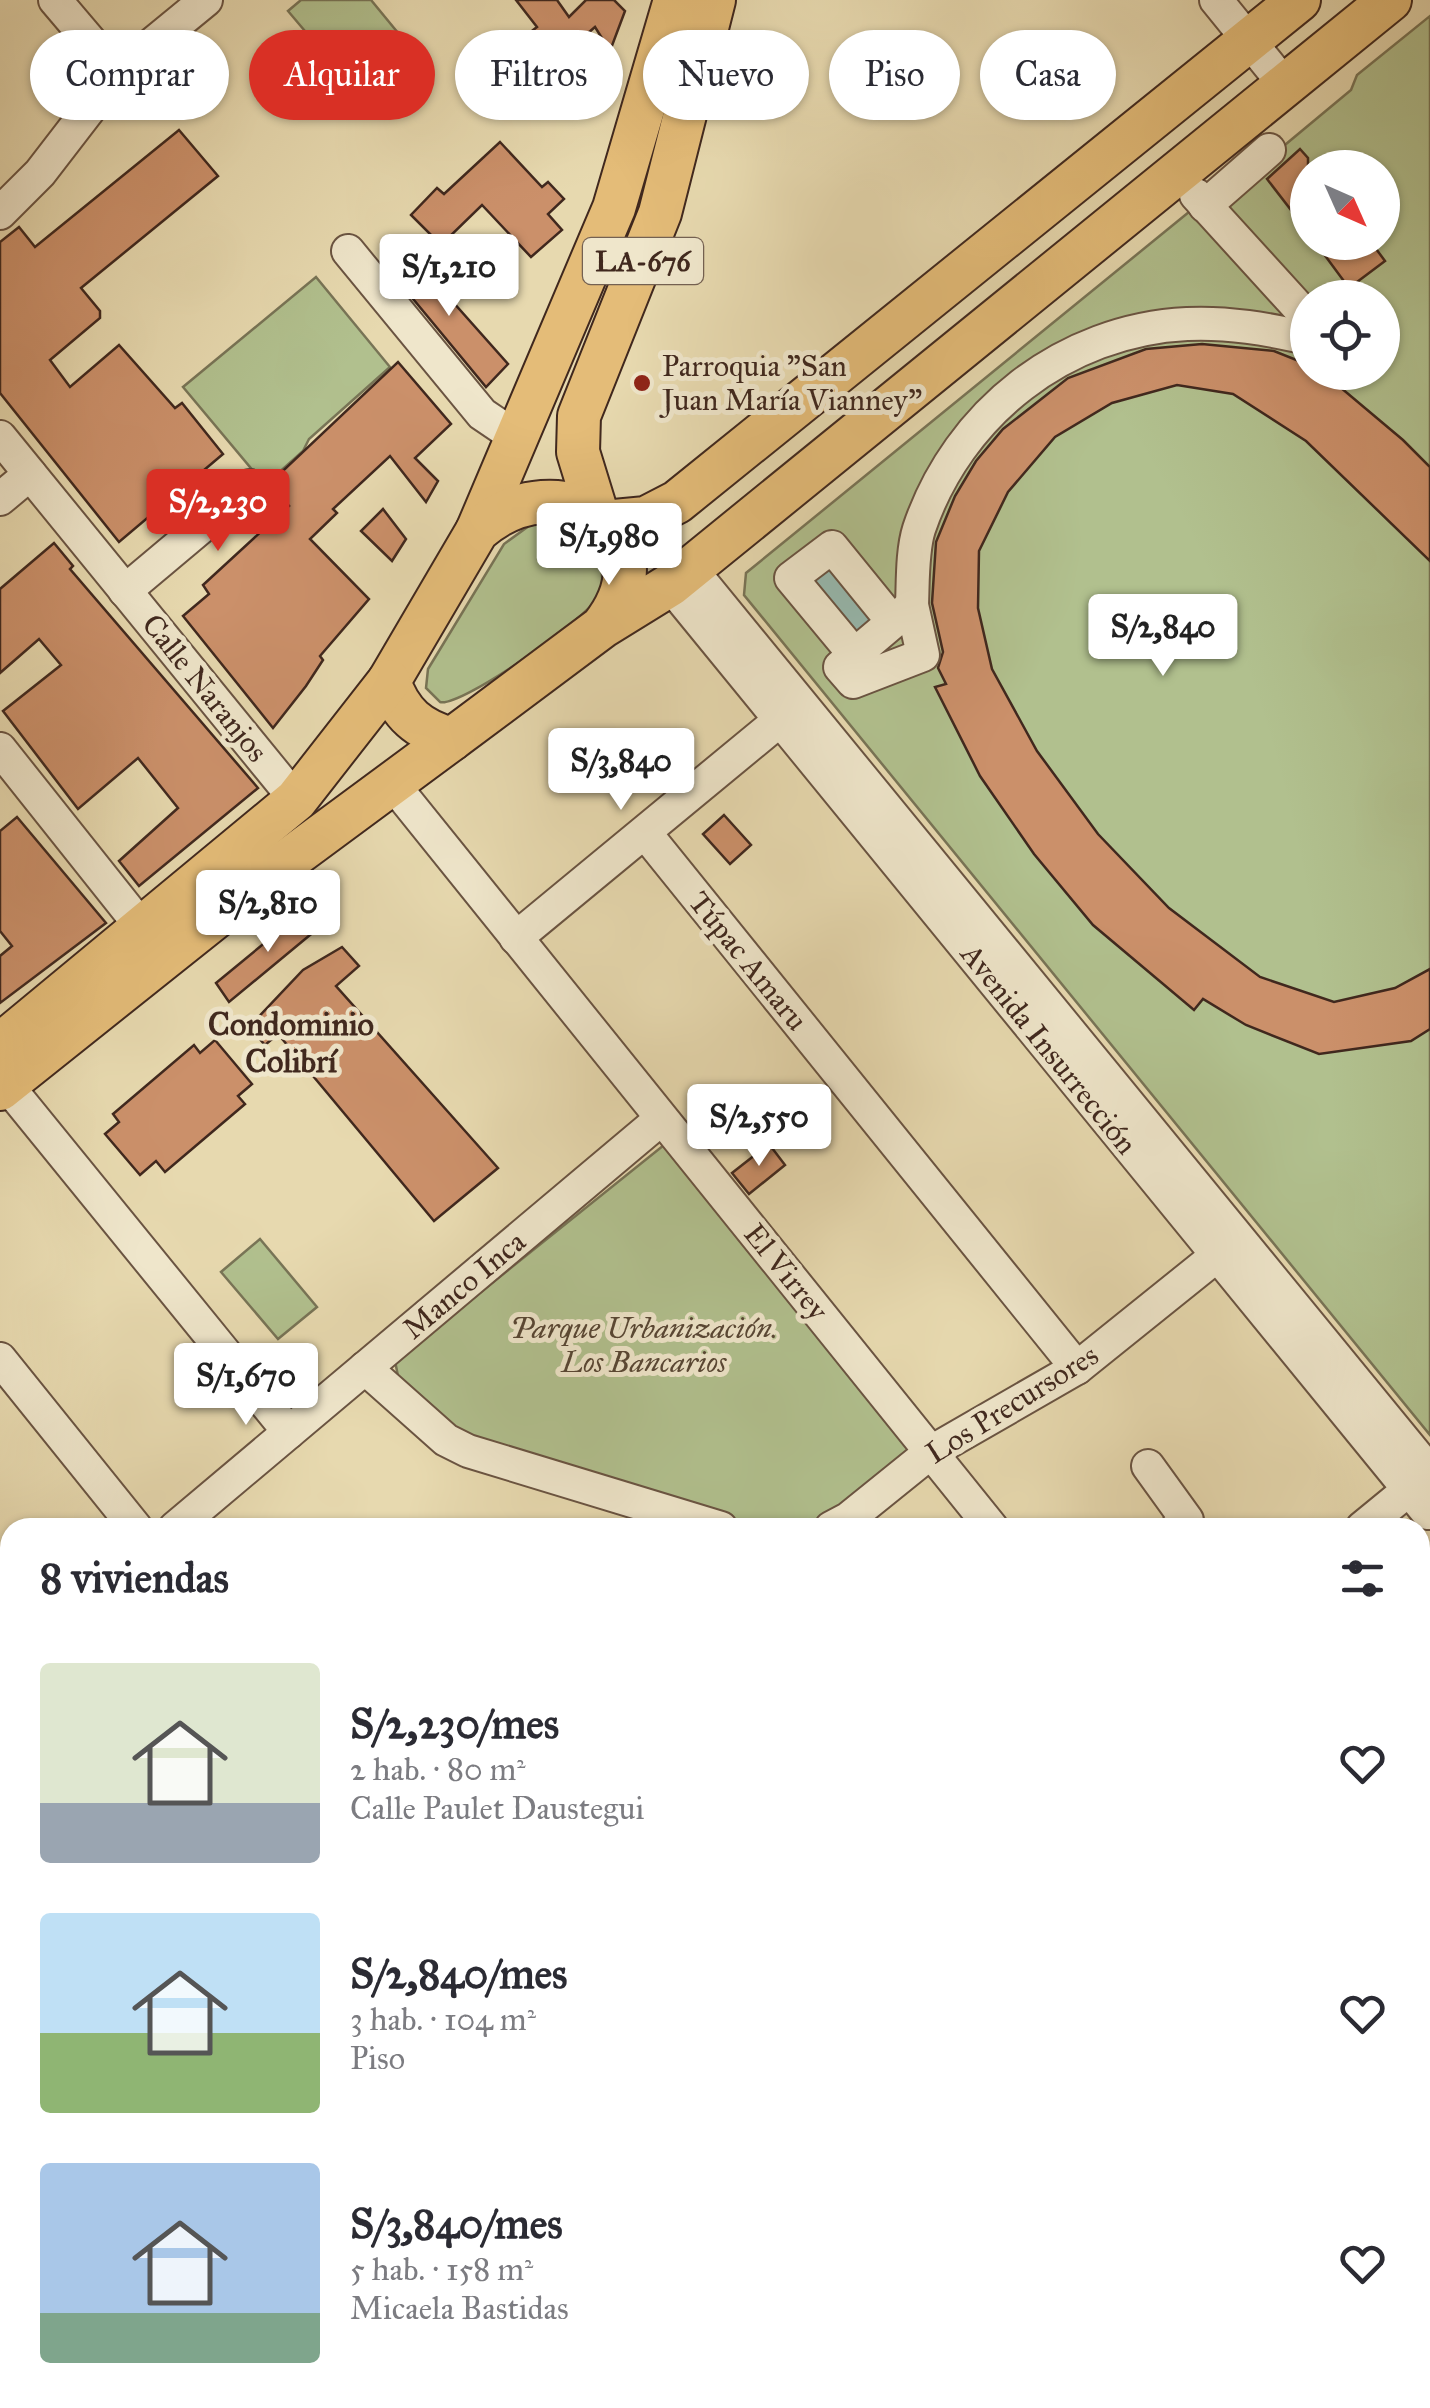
<!DOCTYPE html>
<html lang="es">
<meta charset="utf-8">
<style>
:root{--surface:#fff;--page:#f2f2f3;--text:#2b2b33;--muted:#7c7c81;--accent:#d93025}
body{margin:0;font-family:"IM FELL Great Primer",serif;background:var(--page);color:var(--text);height:100vh;display:flex;flex-direction:column;font-size:38px;white-space:nowrap}
*{box-sizing:border-box;margin:0}
p{font-size:32px;color:var(--muted)}
.icon{flex:none;width:55px;height:55px;fill:none;stroke:currentColor;stroke-width:2;stroke-linecap:round;stroke-linejoin:round}
.map{position:relative;flex:1;overflow:hidden}
.details{position:absolute;left:0px;top:1518px;width:1430px;height:892px;display:flex;flex-direction:column;background:var(--surface);border-radius:30px 30px 0 0;box-shadow:0 2px 8px #0004}
.details>*{flex:none}
.banner{position:absolute;left:30px;top:30px;width:1370px;height:90px;display:flex;gap:20px}
.needle{width:65px;rotate:135deg}
.tools{position:absolute;left:1290px;top:150px;display:grid;gap:20px}
.tools a{display:grid;place-items:center;width:110px;height:110px;border-radius:50%;background:var(--surface);box-shadow:0 2px 8px #0004;font-size:50px}
.price{position:absolute;translate:-50% -85px;padding:0 22px;border-radius:10px;background:#fff;color:#222;font-size:32px;line-height:65px;filter:drop-shadow(0 2px 5px #0008)}
.price::after{content:'';position:absolute;left:50%;top:60px;width:30px;height:22px;margin-left:-15px;background:inherit;clip-path:polygon(0 0,100% 0,50% 100%)}
.price.on{background:var(--accent);color:#fff}
ul{padding:0;list-style:none}
li{display:flex;align-items:center;gap:30px;height:250px;padding:0 40px}
li span{display:grid;place-items:center;flex:none;width:280px;height:200px;border-radius:10px;color:#555}
li>.icon{margin-inline-start:auto}
span .icon{width:120px;height:120px;fill:#fffc;stroke-width:1}
li b{font-size:42px}
h2{display:flex;justify-content:space-between;align-items:center;height:120px;padding:0 40px;font-size:42px}
.pill{padding:0 35px;border-radius:45px;background:var(--surface);box-shadow:0 2px 8px #0004;font-size:35px;line-height:90px}
.pill.on{background:var(--accent);color:#fff}
.map>svg:first-child{display:block}
.green{fill:#b1c08e;stroke:#787456;stroke-width:2.5;fill-rule:evenodd}
.water{fill:#97bab0;stroke:#748076;stroke-width:2.5}
.building{fill:#cb906a;stroke:#40281e;stroke-width:2.5}
.lines{fill:none;stroke-linecap:round;stroke-linejoin:round}
.minor-casing{stroke:#6a5442;stroke-width:36}
.major-casing{stroke:#40281e;stroke-width:46}
.minor{stroke:#efe6cb;stroke-width:32}
.major{stroke:#e4bc78;stroke-width:42}
.poi-dot{fill:#8f2418;stroke:#efe6cb;stroke-width:4}
.labels{text-anchor:middle;dominant-baseline:central;stroke-width:10;stroke-linejoin:round;paint-order:stroke}
.shield{fill:#efe6cb;stroke:#746152;stroke-width:2.5}
.shield-label{font-size:28px;font-weight:bold;fill:#40281e}
.poi-label{font-size:30px;fill:#40281e;stroke:#efe6cb;text-anchor:start}
.street-label{font-size:30px;fill:#40281e;stroke:#efe6cb}
.park-label{font-size:30px;font-style:italic;fill:#574634;stroke:#efe6cb}
.neighbourhood-label{font-size:32px;font-weight:bold;fill:#40281e;stroke:#efe6cb}
</style>
<div class="map">
<svg width="1430" height="2408" viewBox="0 0 1430 2408">
<rect width="100%" height="100%" fill="#e7d9af"/>
<filter id="stains"><feTurbulence type="fractalNoise" baseFrequency=".002" numOctaves="4"/><feColorMatrix values="0 0 0 0 .2 0 0 0 0 .09 0 0 0 0 .02 0 0 0 .5 -.17"/></filter>
<radialGradient id="worn" r=".72"><stop offset=".6" stop-color="#630" stop-opacity="0"/><stop offset="1" stop-color="#630" stop-opacity=".3"/></radialGradient>
<g class="green">
<polygon points="301,0 371,0 408,45 354,89 288,11"/>
<path d="M 1430,16 L 1430,1435 L 744,595 L 746,573 L 1254,159 L 1274,154 L 1351,90 L 1357,75 ZM 1308,168 L 1382,168 L 1382,242 L 1308,242 ZM 1308,298 L 1382,298 L 1382,372 L 1308,372 Z"/>
<polygon points="316,277 390,367 309,439 303,451 265,485 183,387"/>
<path d="M 533,523 C 559,523 577,524 593,548 C 602,561 606,583 597,598 C 585,620 460,708 440,702 L 426,688 L 428,669 L 504,544 Z"/>
<polygon points="664,1145 915,1451 843,1511 813,1527 757,1526 467,1441 399,1381 395,1361"/>
<polygon points="260,1239 317,1307 278,1339 221,1272"/>
</g>
<polygon class="water" points="833,557 884,622 852,647 801,582"/>
<g class="building">
<polygon points="516,0 557,0 569,17 586,0 614,0 625,11 610,51 595,27 499,110 471,78 537,27"/>
<polygon points="179,130 218,176 81,288 100,311 100,318 50,360 70,387 119,345 175,408 182,403 223,454 119,542 0,393 0,242 19,227 35,247"/>
<polygon points="500,142 542,187 548,182 564,199 548,214 562,230 531,257 482,205 441,245 411,215 437,188 444,194"/>
<polygon points="1300,149 1308,158 1308,232 1267,179"/>
<polygon points="1315,242 1371,242 1385,261 1349,288"/>
<polygon points="415,252 432,273 429,275 508,364 486,387 390,271"/>
<polygon points="1202,344 1274,351 1304,363 1308,372 1318,372 1340,387 1403,440 1430,467 1430,561 1306,441 1233,394 1177,385 1112,403 1055,437 1008,492 979,551 978,608 992,669 1037,751 1098,834 1169,908 1260,977 1334,1002 1395,988 1430,969 1430,1029 1411,1041 1319,1054 1246,1025 1203,999 1194,1010 1093,925 1034,854 980,776 935,687 946,684 938,668 943,652 932,603 936,542 955,496 976,461 1003,429 1068,378 1146,349"/>
<polygon points="398,362 451,424 415,458 438,481 426,502 390,456 333,509 337,513 310,539 369,599 320,656 323,660 306,686 273,728 183,616 209,594 203,585 289,506 270,483"/>
<polygon points="383,509 406,539 392,561 361,531"/>
<polygon points="54,543 73,566 70,569 258,788 139,886 119,861 178,808 138,758 78,809 3,711 61,665 39,639 0,673 0,589"/>
<polygon points="724,815 751,845 730,864 703,834"/>
<polygon points="17,817 106,923 0,1003 0,956 12,946 0,931 0,831"/>
<polygon points="307,908 322,925 229,1002 216,983"/>
<polygon points="342,947 359,966 336,986 498,1168 434,1221 278,1034 265,1045 249,1027 303,970"/>
<polygon points="215,1040 252,1084 238,1096 245,1104 165,1172 156,1161 140,1175 105,1134 119,1122 113,1114 194,1045 200,1053"/>
<polygon points="769,1144 785,1165 749,1194 732,1173"/>
</g>
<g class="lines">
<defs>
<g id="minor">
<polyline points="55,0 117,73"/>
<polyline points="1216,0 1285,85"/>
<polyline points="1196,195 1308,318"/>
<polyline points="1205,206 1269,150"/>
<polyline points="0,213 40,173 117,73 206,0"/>
<polyline points="348,251 482,414 516,437"/>
<polyline points="0,437 296,800"/>
<polyline points="0,499 30,474"/>
<polyline points="690,568 1430,1472"/>
<polyline points="670,585 1428,1513"/>
<polyline points="125,591 250,486"/>
<path d="M 912,605 C 913,582 912,551 919,529 C 958,413 1064,330 1187,324 C 1228,322 1267,329 1308,338"/>
<polyline points="854,654 791,578 832,547 893,622 840,667 853,682 923,655 912,605 893,622"/>
<polyline points="0,749 144,930"/>
<polyline points="392,783 992,1528"/>
<polyline points="646,834 1077,1368"/>
<polyline points="516,938 797,706"/>
<polyline points="6,1084 289,1432"/>
<polyline points="0,1359 136,1528"/>
<polyline points="365,1368 446,1440 468,1451 721,1528"/>
<polyline points="1148,1466 1187,1520 1177,1528"/>
<polyline points="175,1528 661,1119"/>
<polyline points="831,1528 848,1519 931,1452 1077,1368 1230,1245"/>
<polyline points="1362,1528 1423,1478"/>
<polyline points="0,1601 10,1602"/>
<polyline points="0,1723 10,1736"/>
<polyline points="1420,1725 1430,1728"/>
<polyline points="1420,1900 1430,1903"/>
<polyline points="0,2146 10,2137"/>
<polyline points="1420,2225 1430,2228"/>
<polyline points="0,2354 10,2366"/>
<polyline points="38,2400 45,2408"/>
<polyline points="664,2400 670,2408"/>
<polyline points="293,2408 303,2400"/>
<polyline points="554,2408 563,2400"/>
</g>
<g id="major">
<polyline points="598,517 578,452 579,416 660,213 714,0"/>
<polyline points="604,522 646,518 677,502 1299,0"/>
<polyline points="477,531 614,208 675,0"/>
<path d="M 602,627 C 674,536 561,457 477,531 L 389,681 C 400,714 419,730 452,739 L 602,627 L 670,585 L 1390,0"/>
<polyline points="0,1045 296,800 389,681"/>
<polyline points="0,1089 272,872 452,739"/>
<polyline points="0,1663 10,1664"/>
<polyline points="1420,1973 1430,1976"/>
<polyline points="1420,2052 1430,2035"/>
<polyline points="1238,2408 1240,2400"/>
<polyline points="1292,2408 1295,2400"/>
</g>
</defs>
<use href="#minor" class="minor-casing"/>
<use href="#major" class="major-casing"/>
<use href="#minor" class="minor"/>
<use href="#major" class="major"/>
</g>
<circle class="poi-dot" cx="642" cy="383" r="10"/>
<g class="labels">
<rect class="shield" x="583" y="238" width="120" height="46" rx="8"/>
<g class="shield-label">
<text x="643" y="261">LA-676</text>
</g>
<g class="poi-label">
<text x="662" y="366">Parroquia "San<tspan x="662" dy="34">Juan María Vianney"</tspan></text>
</g>
<g class="street-label">
<text transform="translate(205 688) rotate(51)">Calle Naranjos</text>
<text transform="translate(748 961) rotate(51)">Túpac Amaru</text>
<text transform="translate(1049 1049) rotate(51)">Avenida Insurrección</text>
<text transform="translate(786 1272) rotate(51)">El Virrey</text>
<text transform="translate(464 1285) rotate(-40)">Manco Inca</text>
<text transform="translate(1012 1404) rotate(-32)">Los Precursores</text>
</g>
<g class="park-label">
<text x="644" y="1328">Parque Urbanización.<tspan x="644" dy="34">Los Bancarios</tspan></text>
</g>
<g class="neighbourhood-label">
<text x="291" y="1024">Condominio<tspan x="291" dy="37">Colibrí</tspan></text>
</g>
</g>
<rect width="100%" height="100%" filter="url(#stains)"/>
<rect width="100%" height="100%" fill="url(#worn)"/>
</svg>
<div class="tools">
<a><svg class="needle" viewBox="-14 -14 28 28"><path d="M0-13l5 13h-10z" fill="#e53935"/><path d="M0 13l5-13h-10z" fill="#7c7c81"/></svg></a>
<a><svg class="icon" aria-label="locate" viewBox="0 0 24 24"><circle cx="12" cy="12" r="6"/><path d="M12 2v4M12 18v4M2 12h4M18 12h4"/></svg></a>
</div>
<b class="price" style="left:449px;top:319px">S/1,210</b>
<b class="price on" style="left:218px;top:554px">S/2,230</b>
<b class="price" style="left:609px;top:588px">S/1,980</b>
<b class="price" style="left:1163px;top:679px">S/2,840</b>
<b class="price" style="left:621px;top:813px">S/3,840</b>
<b class="price" style="left:268px;top:955px">S/2,810</b>
<b class="price" style="left:759px;top:1169px">S/2,550</b>
<b class="price" style="left:246px;top:1428px">S/1,670</b>
<div class="banner">
<a class="pill">Comprar</a>
<a class="pill on">Alquilar</a>
<a class="pill">Filtros</a>
<a class="pill">Nuevo</a>
<a class="pill">Piso</a>
<a class="pill">Casa</a>
</div>
<section class="details">
<h2>8 viviendas<svg class="icon" aria-label="filters" viewBox="0 0 24 24"><path d="M4 7h16M4 17h16"/><circle cx="9" cy="7" r="2"/><circle cx="15" cy="17" r="2"/></svg></h2>
<ul>
<li><span style="background:linear-gradient(#dfe7d0 70%,#9aa5b1 0)"><svg class="icon" aria-label="home" viewBox="0 0 24 24"><path d="M3 11l9-7 9 7M6 9v11h12V9"/></svg></span><div><b>S/2,230/mes</b><p>2 hab. · 80 m²</p><p>Calle Paulet Daustegui</p></div><svg class="icon" aria-label="heart" viewBox="0 0 24 24"><path d="M12 20l-8-8c-3-5 5-10 8-4 3-6 11-1 8 4z"/></svg></li>
<li><span style="background:linear-gradient(#bfe0f5 60%,#8fb573 0)"><svg class="icon" aria-label="home" viewBox="0 0 24 24"><path d="M3 11l9-7 9 7M6 9v11h12V9"/></svg></span><div><b>S/2,840/mes</b><p>3 hab. · 104 m²</p><p>Piso</p></div><svg class="icon" aria-label="heart" viewBox="0 0 24 24"><path d="M12 20l-8-8c-3-5 5-10 8-4 3-6 11-1 8 4z"/></svg></li>
<li><span style="background:linear-gradient(#a9c7e8 75%,#7fa58c 0)"><svg class="icon" aria-label="home" viewBox="0 0 24 24"><path d="M3 11l9-7 9 7M6 9v11h12V9"/></svg></span><div><b>S/3,840/mes</b><p>5 hab. · 158 m²</p><p>Micaela Bastidas</p></div><svg class="icon" aria-label="heart" viewBox="0 0 24 24"><path d="M12 20l-8-8c-3-5 5-10 8-4 3-6 11-1 8 4z"/></svg></li>
</ul>
</section>
</div>
